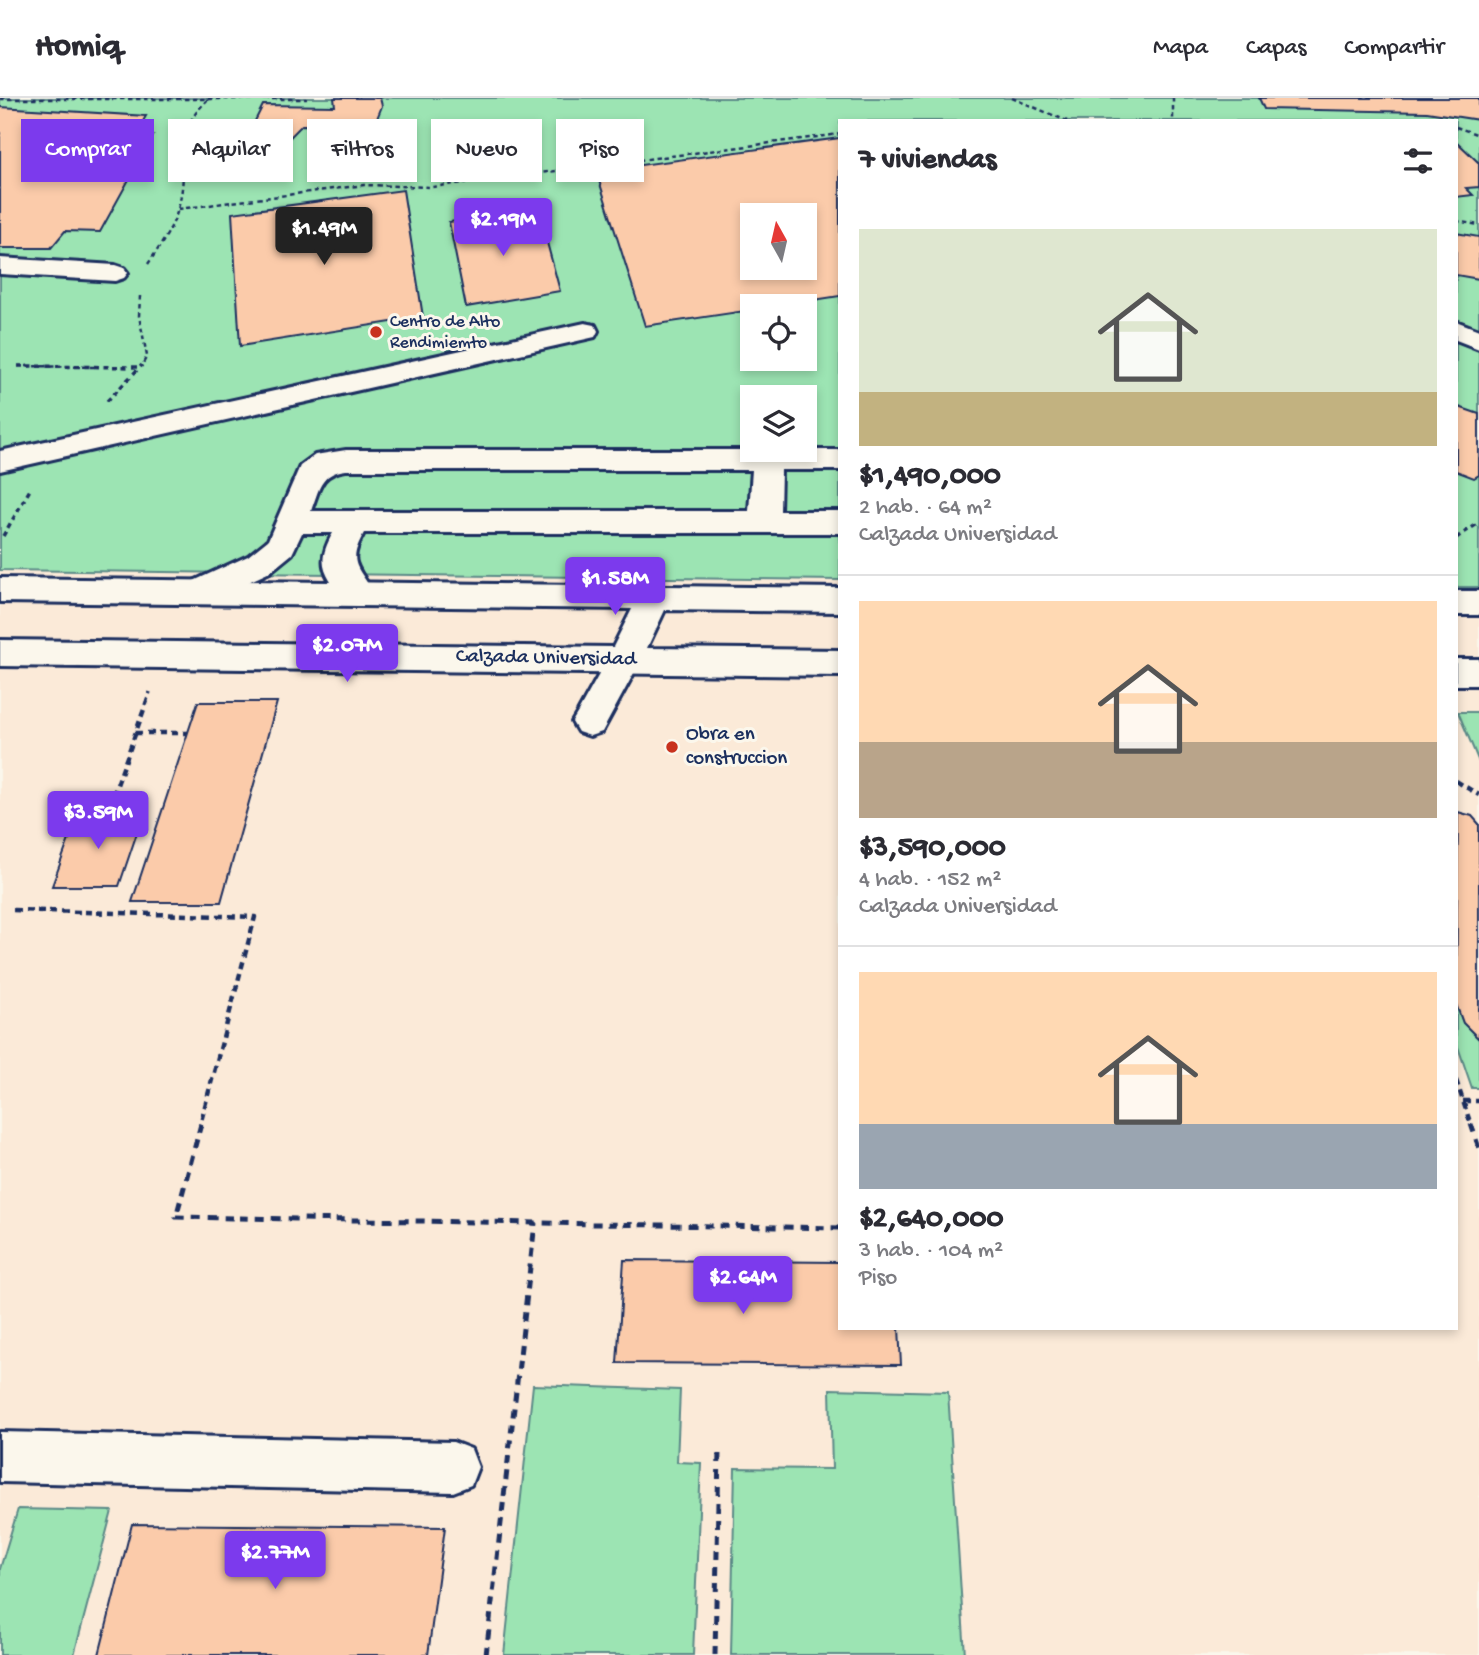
<!DOCTYPE html>
<html lang="es">
<meta charset="utf-8">
<style>
:root{--surface:#fff;--page:#f7f7f7;--text:#2b2b33;--muted:#7c7c81;--line:#e1e1e2;--accent:#7c3aed}
body{margin:0;font-family:"Gochi Hand",sans-serif;background:var(--page);color:var(--text);height:100vh;display:flex;flex-direction:column;font-size:26px;white-space:nowrap}
*{box-sizing:border-box;margin:0}
p{font-size:23px;color:var(--muted)}
.icon{flex:none;width:38px;height:38px;fill:none;stroke:currentColor;stroke-width:2;stroke-linecap:round;stroke-linejoin:round}
.map{position:relative;flex:1;overflow:hidden}
.drawer{position:absolute;left:838px;top:21px;width:620px;height:1211px;display:flex;flex-direction:column;background:var(--surface);border-radius:0px;box-shadow:0 4px 10px #0003}
.drawer>*{flex:none}
.banner{position:absolute;left:21px;top:21px;width:665px;height:63px;display:flex;gap:14px}
.needle{width:46px;rotate:352deg}
.buttons{position:absolute;left:740px;top:105px;display:grid;gap:14px}
.buttons a{display:grid;place-items:center;width:77px;height:77px;border-radius:0px;background:var(--surface);box-shadow:0 4px 10px #0003;font-size:35px}
.price{position:absolute;translate:-50% -60px;padding:0 16px;border-radius:7px;background:var(--accent);color:#fff;font-size:23px;line-height:46px;filter:drop-shadow(0 2px 4px #0008)}
.price::after{content:'';position:absolute;left:50%;top:42px;width:21px;height:16px;margin-left:-10px;background:inherit;clip-path:polygon(0 0,100% 0,50% 100%)}
.price.current{background:#222;color:#fff}
ul{padding:0;list-style:none}
li{display:grid;align-content:center;gap:14px;height:371px;padding:0 21px}
li+li{border-top:2px solid var(--line)}
li span{display:grid;place-items:center;height:217px;border-radius:0px;color:#555}
li>.icon{margin-inline-start:auto}
span .icon{width:126px;height:126px;fill:#fffc;stroke-width:1}
li b{font-size:30px}
h2{display:flex;justify-content:space-between;align-items:center;height:84px;padding:0 21px;font-size:30px}
.tag{padding:0 24px;border-radius:0px;background:var(--surface);box-shadow:0 4px 10px #0003;font-size:24px;line-height:63px}
.tag.current{background:var(--accent);color:#fff}
header{display:flex;align-items:center;gap:42px;box-sizing:border-box;height:98px;padding:0 35px;background:var(--surface);border-bottom:2px solid var(--line)}
header strong{font-size:33px}
nav{display:flex;gap:38px;margin-inline-start:auto;font-size:24px}
.map>svg:first-child{display:block}
.built{fill:#fbead8}
.green{fill:#9ce4b3;stroke:#5c8a88;stroke-width:2;fill-rule:evenodd}
.building{fill:#fbcbaa;stroke:#1b2f5e;stroke-width:2;fill-rule:evenodd}
.lines{fill:none;stroke-linecap:round;stroke-linejoin:round}
.minor-casing{stroke:#1b2f5e;stroke-width:6}
.major-casing{stroke:#1b2f5e;stroke-width:6}
.path-far3{stroke:#1b2f5e;stroke-width:2.5;stroke-dasharray:4.5 3.5;stroke-linecap:butt}
.path-far2{stroke:#1b2f5e;stroke-width:3.5;stroke-dasharray:5 4.5;stroke-linecap:butt}
.path-far1{stroke:#1b2f5e;stroke-width:4.5;stroke-dasharray:7 5;stroke-linecap:butt}
.path{stroke:#1b2f5e;stroke-width:5;stroke-dasharray:9 7;stroke-linecap:butt}
.minor{fill:#fbf7ec;fill-rule:evenodd}
.major{fill:#fbf7ec;fill-rule:evenodd}
.poi-dot{fill:#c8321e;stroke:#fbf7ec;stroke-width:2.5}
.labels{text-anchor:middle;dominant-baseline:central;stroke-width:6;stroke-linejoin:round;paint-order:stroke}
.far-poi-label{font-size:18px;fill:#1b2f5e;stroke:#fbf7ec;text-anchor:start}
.street-label{font-size:21px;fill:#1b2f5e;stroke:#fbf7ec}
.poi-label{font-size:21px;fill:#1b2f5e;stroke:#fbf7ec;text-anchor:start}
</style>
<header>
<strong>Homiq</strong>
<nav><a>Mapa</a><a>Capas</a><a>Compartir</a></nav>
</header>
<div class="map">
<svg width="1479" height="1557" viewBox="0 0 1479 1557">
<rect width="100%" height="100%" fill="#fbf7ec"/>
<filter id="ink" filterUnits="userSpaceOnUse"><feTurbulence type="fractalNoise" baseFrequency=".0143" numOctaves="2"/><feDisplacementMap in="SourceGraphic" scale="14" xChannelSelector="R" yChannelSelector="G"/><feConvolveMatrix kernelMatrix="1 2 1 2 8 2 1 2 1" color-interpolation-filters="sRGB"/></filter>
<g filter="url(#ink)">
<polygon class="built" points="0,472 840,482 840,1230 1456,1230 1456,489 1479,489 1479,1557 0,1557"/>
<g class="green">
<path d="M 0,0 L 1479,0 L 1479,489 L 1456,489 L 1456,23 L 840,23 L 840,482 L 0,472 ZM 752,117 L 805,117 L 805,170 L 752,170 ZM 752,208 L 805,208 L 805,261 L 752,261 ZM 752,299 L 805,299 L 805,352 L 752,352 Z"/>
<polygon points="1458,614 1479,614 1479,664"/>
<polygon points="1456,906 1463,925 1479,941 1479,990 1472,990 1456,943"/>
<polygon points="533,1287 680,1292 677,1364 701,1365 693,1557 504,1557"/>
<polygon points="830,1291 948,1294 965,1557 731,1557 735,1370 832,1371"/>
<polygon points="18,1411 112,1413 74,1557 0,1557 0,1471"/>
</g>
<g class="building">
<polygon points="334,0 380,0 382,8 374,28 302,27 253,77 213,70 258,27 253,27 263,7 335,8"/>
<polygon points="1259,0 1479,0 1479,22 1427,14 1264,11"/>
<polygon points="0,9 146,18 135,37 153,38 100,134 65,133 51,150 0,150"/>
<path d="M 840,40 L 840,198 L 775,208 L 752,208 L 752,212 L 645,228 L 596,73 ZM 752,117 L 805,117 L 805,170 L 752,170 Z"/>
<polygon points="1456,43 1479,65 1479,89 1466,90 1473,97 1456,99"/>
<polygon points="403,92 423,219 240,248 232,115"/>
<polygon points="538,111 560,193 466,209 449,124"/>
<polygon points="1456,135 1479,139 1479,181 1456,177"/>
<polygon points="1456,308 1479,316 1479,377 1474,380 1456,373"/>
<polygon points="198,604 277,604 221,804 132,804"/>
<polygon points="1458,714 1472,718 1479,726 1479,941 1463,925 1456,906"/>
<polygon points="78,717 143,717 119,788 52,788"/>
<polygon points="624,1162 840,1164 840,1230 899,1230 901,1267 617,1265"/>
<polygon points="132,1426 445,1429 428,1557 99,1557"/>
</g>
<g class="lines">
<defs>
<g id="minor">
<polygon points="0,160 115,167 124,170 128,175 124,180 115,183 0,176"/>
<polygon points="1456,223 1479,232 1479,251 1456,242"/>
<polygon points="585,225 595,227 598,233 595,239 0,373 0,353"/>
<path d="M 346,352 L 840,352 L 840,372 L 781,372 L 780,413 L 840,413 L 840,435 L 364,435 C 346,467 359,468 374,496 L 370,504 L 358,508 L 346,504 C 326,478 314,467 333,435 L 302,435 L 292,456 L 270,474 L 209,502 L 198,506 L 187,502 L 182,494 L 187,486 L 248,458 L 268,442 L 300,368 L 315,357 ZM 346,372 L 752,372 L 749,413 L 311,413 C 319,392 320,375 346,372 Z"/>
<polygon points="624,549 636,553 641,562 602,634 590,638 578,634 572,624 578,614 612,553"/>
<polygon points="0,1334 453,1344 471,1351 478,1369 471,1387 453,1394 0,1384"/>
</g>
<g id="major">
<polygon points="0,480 840,490 840,514 665,512 647,550 840,552 840,578 0,568 0,542 613,549 632,511 0,504"/>
<rect x="1456" y="493" width="23" height="24"/>
<rect x="1456" y="561" width="23" height="26"/>
</g>
</defs>
<use href="#minor" class="minor-casing"/>
<use href="#major" class="major-casing"/>
<g class="path-far3">
<polyline points="1012,0 1067,23"/>
<polyline points="1173,0 1173,23"/>
<polyline points="0,1 307,1"/>
<polyline points="1456,29 1479,37"/>
<polyline points="178,111 364,87 432,89 840,36"/>
<polyline points="1456,123 1479,127"/>
<path d="M 148,166 C 160,148 174,129 179,107 C 191,59 167,42 209,0"/>
<polyline points="140,198 139,218 147,258 141,269"/>
<polyline points="18,268 98,269"/>
</g>
<g class="path-far2">
<polyline points="18,268 140,269"/>
<polyline points="107,303 142,267"/>
<polyline points="3,438 31,390"/>
<polyline points="1456,440 1479,425"/>
<polyline points="146,605 150,594"/>
</g>
<g class="path-far1">
<polyline points="135,635 188,635"/>
<polyline points="1456,683 1479,697"/>
<polyline points="109,709 147,603"/>
<polyline points="13,812 255,819 200,1027"/>
<polyline points="1456,982 1471,1027"/>
<polyline points="1463,1003 1479,1003"/>
</g>
<g class="path">
<polyline points="201,1026 176,1119 840,1130"/>
<polyline points="1471,1026 1479,1050"/>
<polyline points="486,1557 535,1125"/>
<polyline points="715,1557 719,1353"/>
</g>
<use href="#minor" class="minor"/>
<use href="#major" class="major"/>
</g>
</g>
<g class="poi-dot">
<circle cx="376" cy="234" r="7"/>
<circle cx="672" cy="649" r="7"/>
</g>
<g class="labels">
<g class="far-poi-label">
<text x="390" y="224">Centro de Alto<tspan x="390" dy="21">Rendimiemto</tspan></text>
</g>
<g class="street-label">
<text transform="translate(546 561) rotate(1)">Calzada Universidad</text>
</g>
<g class="poi-label">
<text x="686" y="637">Obra en<tspan x="686" dy="24">construccion</tspan></text>
</g>
</g>
</svg>
<div class="buttons">
<a><svg class="needle" viewBox="-14 -14 28 28"><path d="M0-13l5 13h-10z" fill="#e53935"/><path d="M0 13l5-13h-10z" fill="#7c7c81"/></svg></a>
<a><svg class="icon" aria-label="locate" viewBox="0 0 24 24"><circle cx="12" cy="12" r="6"/><path d="M12 2v4M12 18v4M2 12h4M18 12h4"/></svg></a>
<a><svg class="icon" aria-label="layers" viewBox="0 0 24 24"><path d="M12 4l9 5-9 5-9-5zM3 14l9 5 9-5"/></svg></a>
</div>
<b class="price" style="left:503px;top:160px">$2.19M</b>
<b class="price current" style="left:324px;top:169px">$1.49M</b>
<b class="price" style="left:615px;top:519px">$1.58M</b>
<b class="price" style="left:347px;top:586px">$2.07M</b>
<b class="price" style="left:98px;top:753px">$3.59M</b>
<b class="price" style="left:743px;top:1218px">$2.64M</b>
<b class="price" style="left:275px;top:1493px">$2.77M</b>
<div class="banner">
<a class="tag current">Comprar</a>
<a class="tag">Alquilar</a>
<a class="tag">Filtros</a>
<a class="tag">Nuevo</a>
<a class="tag">Piso</a>
</div>
<section class="drawer">
<h2>7 viviendas<svg class="icon" aria-label="filters" viewBox="0 0 24 24"><path d="M4 7h16M4 17h16"/><circle cx="9" cy="7" r="2"/><circle cx="15" cy="17" r="2"/></svg></h2>
<ul>
<li><span style="background:linear-gradient(#dfe7d0 75%,#c2b280 0)"><svg class="icon" aria-label="home" viewBox="0 0 24 24"><path d="M3 11l9-7 9 7M6 9v11h12V9"/></svg></span><div><b>$1,490,000</b><p>2 hab. · 64 m²</p><p>Calzada Universidad</p></div></li>
<li><span style="background:linear-gradient(#ffd9b3 65%,#b9a48a 0)"><svg class="icon" aria-label="home" viewBox="0 0 24 24"><path d="M3 11l9-7 9 7M6 9v11h12V9"/></svg></span><div><b>$3,590,000</b><p>4 hab. · 152 m²</p><p>Calzada Universidad</p></div></li>
<li><span style="background:linear-gradient(#ffd9b3 70%,#9aa5b1 0)"><svg class="icon" aria-label="home" viewBox="0 0 24 24"><path d="M3 11l9-7 9 7M6 9v11h12V9"/></svg></span><div><b>$2,640,000</b><p>3 hab. · 104 m²</p><p>Piso</p></div></li>
</ul>
</section>
</div>
